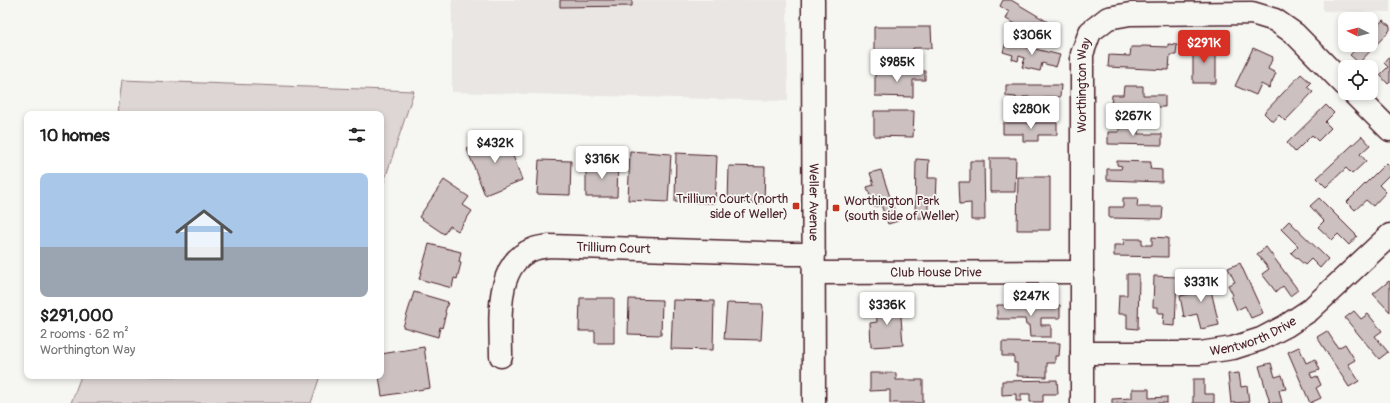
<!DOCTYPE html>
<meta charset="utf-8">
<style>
:root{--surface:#fff;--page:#f6f6f6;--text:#222;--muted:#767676;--line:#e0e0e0;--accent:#d93025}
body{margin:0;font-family:Pangolin,sans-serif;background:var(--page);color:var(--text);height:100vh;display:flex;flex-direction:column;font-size:15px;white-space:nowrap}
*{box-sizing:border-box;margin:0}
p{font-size:13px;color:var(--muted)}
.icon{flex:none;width:22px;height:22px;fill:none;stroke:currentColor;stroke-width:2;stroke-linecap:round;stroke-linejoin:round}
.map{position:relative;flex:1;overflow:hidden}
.drawer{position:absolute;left:24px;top:111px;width:360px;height:268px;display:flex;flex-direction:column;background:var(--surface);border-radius:8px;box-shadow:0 2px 6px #0003}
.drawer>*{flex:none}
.needle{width:26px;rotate:276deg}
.tools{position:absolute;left:1338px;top:12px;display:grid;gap:8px}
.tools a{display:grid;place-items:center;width:40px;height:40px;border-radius:8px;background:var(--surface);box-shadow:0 2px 6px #0003;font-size:20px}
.price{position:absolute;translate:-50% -34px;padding:0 9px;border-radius:4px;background:#fff;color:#222;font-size:13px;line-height:26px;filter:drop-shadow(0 1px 2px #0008)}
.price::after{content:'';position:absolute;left:50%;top:24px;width:12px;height:9px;margin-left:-6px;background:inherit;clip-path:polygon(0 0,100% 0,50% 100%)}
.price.on{background:var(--accent);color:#fff}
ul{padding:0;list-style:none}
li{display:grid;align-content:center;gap:8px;height:212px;padding:0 16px}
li+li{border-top:1px solid var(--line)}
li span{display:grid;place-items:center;height:124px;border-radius:8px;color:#555}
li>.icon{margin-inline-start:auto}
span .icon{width:72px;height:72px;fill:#fffc;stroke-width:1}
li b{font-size:17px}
h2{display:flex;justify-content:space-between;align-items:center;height:48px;padding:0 16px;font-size:17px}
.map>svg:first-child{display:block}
.built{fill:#e9e6e3}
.green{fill:#ddd6d5;stroke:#947a80}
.building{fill:#ccc1c0;stroke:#4a1f2b}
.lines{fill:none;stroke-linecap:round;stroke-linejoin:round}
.minor-casing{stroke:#4a1f2b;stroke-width:25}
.minor{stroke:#f6f6f2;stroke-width:22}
.poi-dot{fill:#c8321e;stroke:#f6f6f2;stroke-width:1.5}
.labels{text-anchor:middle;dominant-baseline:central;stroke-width:3.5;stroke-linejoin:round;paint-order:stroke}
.street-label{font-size:13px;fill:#4a1f2b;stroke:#f6f6f2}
.poi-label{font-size:13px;fill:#4a1f2b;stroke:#f6f6f2;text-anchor:end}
</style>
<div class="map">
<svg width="1390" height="403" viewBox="0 0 1390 403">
<rect width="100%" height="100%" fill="#f6f6f2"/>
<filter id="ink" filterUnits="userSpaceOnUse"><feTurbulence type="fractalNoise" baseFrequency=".025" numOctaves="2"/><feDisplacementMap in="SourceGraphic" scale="8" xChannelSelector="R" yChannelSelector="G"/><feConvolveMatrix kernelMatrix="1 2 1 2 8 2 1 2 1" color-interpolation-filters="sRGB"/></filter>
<g filter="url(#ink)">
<g class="built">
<polygon points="452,0 787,0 788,101 452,92"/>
<polygon points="1323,0 1390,0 1390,12 1323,11"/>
</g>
<g class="green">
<polygon points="122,80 414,91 381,191 381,114 118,114"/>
<polygon points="81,376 320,376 311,403 71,403"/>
</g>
<g class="building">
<polygon points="560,0 632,0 632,6 560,7"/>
<polygon points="1003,0 1011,0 1048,22 1040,36 1038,45 1022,41 1025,29 1006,19 1009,12 1000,6"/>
<polygon points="1383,20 1390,26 1390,30 1359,63 1350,55 1357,48 1354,45 1371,45 1371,32"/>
<polygon points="874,27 931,27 932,48 913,48 913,61 874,61"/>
<polygon points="1006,42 1060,55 1056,67 1042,63 1040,71 1022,67 1025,58 1019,56 1018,61 1012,59 1013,55 1003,52"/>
<polygon points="1168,44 1177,45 1176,55 1170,55 1169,70 1108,67 1109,55 1130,56 1131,47 1141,47 1142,46 1168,47"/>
<rect x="1193" y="44" width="23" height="39"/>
<polygon points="1253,48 1273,57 1268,69 1276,73 1269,88 1261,84 1256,95 1235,86"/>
<polygon points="1390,56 1390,82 1388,84 1380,75 1388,67 1384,63"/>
<polygon points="875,71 925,71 925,80 913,80 913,97 875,96"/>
<polygon points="1301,74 1311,83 1307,87 1313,92 1285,121 1279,115 1273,122 1264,113"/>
<polygon points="1006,85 1061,85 1060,97 1045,97 1045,104 1030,104 1031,97 1023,97 1023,103 1016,103 1016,97 1006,96"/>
<polygon points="1124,86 1143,86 1143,95 1165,95 1165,107 1111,107 1112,95 1123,95"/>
<polygon points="1326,105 1334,113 1325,122 1331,128 1318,141 1312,135 1295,152 1287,143"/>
<polygon points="874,111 914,111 913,137 874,136"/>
<polygon points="1003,123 1057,123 1057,135 1038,135 1038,141 1023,141 1023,134 1003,134"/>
<polygon points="1119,124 1138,124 1138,134 1162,134 1162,145 1108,144 1108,132 1119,132"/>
<polygon points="505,134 522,180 485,195 467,149"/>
<polygon points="1362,136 1370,145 1360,154 1366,161 1352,174 1346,168 1326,187 1317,178"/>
<polygon points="630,151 671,154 668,202 628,200"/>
<polygon points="676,153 717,155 715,203 675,202"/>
<polygon points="990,158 1016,158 1015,192 990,192"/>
<polygon points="916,159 929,160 928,178 937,178 936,203 928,203 928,218 915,218"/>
<polygon points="539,160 571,161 570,195 537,194"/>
<polygon points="970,161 984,161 985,220 971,220 971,203 960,204 959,182 970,182"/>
<polygon points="1117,161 1151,162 1150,169 1162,170 1162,182 1107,180 1107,169 1121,169 1122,166 1117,165"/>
<polygon points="586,162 618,163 617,197 586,197"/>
<polygon points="1386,163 1390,168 1390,174 1379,185 1386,192 1373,206 1366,200 1355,210 1347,202"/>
<polygon points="729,166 765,167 764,203 728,202"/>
<polygon points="881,170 898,221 888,224 881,205 874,207 867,187 874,185 870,173"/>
<polygon points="1018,177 1050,177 1050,230 1017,230"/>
<polygon points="444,180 469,197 463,205 472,211 458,231 450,226 444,234 419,217"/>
<polygon points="1123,198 1138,198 1137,207 1163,207 1162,219 1109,218 1109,207 1123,207"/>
<polygon points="1319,198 1357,236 1349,245 1338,234 1332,240 1318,227 1324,221 1310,206"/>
<polygon points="1289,221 1328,259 1320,268 1311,259 1305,265 1291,253 1298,246 1281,229"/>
<polygon points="1152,237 1168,238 1168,257 1114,256 1114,245 1123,245 1124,239 1142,239 1142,245 1152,245"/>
<polygon points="429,244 461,252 459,262 461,263 457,279 454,278 452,288 419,279"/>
<polygon points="1266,247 1298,290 1290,296 1283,286 1276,292 1262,274 1269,269 1257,254"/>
<polygon points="1240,263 1263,313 1251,318 1245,306 1237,310 1231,296 1233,295 1228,285 1235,282 1228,268"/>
<polygon points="1207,273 1219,325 1201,329 1197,314 1184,317 1180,296 1195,293 1193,283 1196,283 1195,276"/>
<polygon points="1127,274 1139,274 1138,329 1127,328 1127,314 1118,314 1119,295 1127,295"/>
<polygon points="1154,276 1177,277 1175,326 1163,325 1164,313 1158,313 1158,307 1153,307"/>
<polygon points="1389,281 1390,282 1390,312 1373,294"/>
<polygon points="414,292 448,302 445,312 446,313 442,328 440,327 438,337 403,327"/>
<polygon points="580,298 614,298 614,343 595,343 595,331 579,331"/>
<polygon points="629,299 662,300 661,335 628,334"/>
<polygon points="673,300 714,301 713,350 671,349"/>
<polygon points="727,303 762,304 763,307 761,340 724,339"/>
<polygon points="900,303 903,345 871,347 870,323 877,322 876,304"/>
<polygon points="997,305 1060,305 1060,318 1041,318 1041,325 1051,325 1051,337 1030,337 1029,325 1026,325 1025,319 997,319"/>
<polygon points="1354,311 1361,319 1368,314 1382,331 1375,336 1388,352 1379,359 1345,318"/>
<polygon points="1327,331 1338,348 1345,344 1355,360 1348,364 1359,381 1349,387 1317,337"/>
<polygon points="1002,342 1060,343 1059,356 1055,356 1055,363 1047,363 1047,377 1017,376 1017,363 1014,363 1014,356 1002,356"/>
<polygon points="424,347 430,388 382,396 379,376 381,376 381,354"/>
<polygon points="1299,347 1306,363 1315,359 1320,370 1310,373 1312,378 1317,376 1321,385 1316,388 1321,398 1310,403 1288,352"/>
<polygon points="1271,363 1275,377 1282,375 1286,389 1279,390 1282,403 1270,403 1259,366"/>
<polygon points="870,373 896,373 896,380 923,380 923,403 890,403 890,390 870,391"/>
<polygon points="1239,373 1241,387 1247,386 1249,402 1231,403 1228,374"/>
<polygon points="1193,379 1204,379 1204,394 1214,394 1214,403 1193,403"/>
<polygon points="1057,380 1058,394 1043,394 1043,402 1030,402 1030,394 1021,394 1021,401 1016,401 1016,394 1002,395 1002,381"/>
<polygon points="1132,389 1149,389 1149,398 1167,397 1167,403 1112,403 1112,399 1132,398"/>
</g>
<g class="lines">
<defs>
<g id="minor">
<path id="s1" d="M 813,0 L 814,403"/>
<polyline points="1353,93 1390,130"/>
<path id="s2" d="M 814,273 L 1082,272"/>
<path id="s3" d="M 1082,353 L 1200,353 L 1233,348 L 1261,339 L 1286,326 L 1310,310 L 1390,235"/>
<path id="s4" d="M 501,356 C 501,322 493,263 534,249 C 539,247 544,247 549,246 L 789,254 L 814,254"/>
<path id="s5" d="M 1082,403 L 1082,54 L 1090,32 L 1108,18 L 1130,14 L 1252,13 L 1275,20 L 1295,34 L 1345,85"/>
</g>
</defs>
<use href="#minor" class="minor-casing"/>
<use href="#minor" class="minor"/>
</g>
</g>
<g class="poi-dot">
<rect x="792" y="202" width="8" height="8" rx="2"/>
<rect x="832" y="204" width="8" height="8" rx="2"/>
</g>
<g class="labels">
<g class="street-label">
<text stroke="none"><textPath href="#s5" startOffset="318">Worthington Way</textPath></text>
<text stroke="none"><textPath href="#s1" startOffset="202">Weller Avenue</textPath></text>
<text stroke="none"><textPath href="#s4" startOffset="200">Trillium Court</textPath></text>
<text stroke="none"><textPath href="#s2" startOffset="122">Club House Drive</textPath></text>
<text stroke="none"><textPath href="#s3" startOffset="174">Wentworth Drive</textPath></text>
</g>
<g class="poi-label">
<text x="788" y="199">Trillium Court (north<tspan x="788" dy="15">side of Weller)</tspan></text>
<text x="844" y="201" text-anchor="start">Worthington Park<tspan x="844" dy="15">(south side of Weller)</tspan></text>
</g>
</g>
</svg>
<div class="tools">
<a><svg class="needle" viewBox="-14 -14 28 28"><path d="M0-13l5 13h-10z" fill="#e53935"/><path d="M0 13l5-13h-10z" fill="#767676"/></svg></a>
<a><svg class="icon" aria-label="locate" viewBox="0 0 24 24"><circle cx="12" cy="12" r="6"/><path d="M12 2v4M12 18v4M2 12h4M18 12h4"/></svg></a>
</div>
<b class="price" style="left:1032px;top:56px">$306K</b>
<b class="price on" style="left:1204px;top:64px">$291K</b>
<b class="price" style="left:897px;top:83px">$985K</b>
<b class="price" style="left:1031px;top:130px">$280K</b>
<b class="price" style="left:1133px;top:137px">$267K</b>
<b class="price" style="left:495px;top:164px">$432K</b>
<b class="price" style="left:602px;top:180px">$316K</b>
<b class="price" style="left:1201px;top:303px">$331K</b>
<b class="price" style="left:1031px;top:317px">$247K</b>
<b class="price" style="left:887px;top:326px">$336K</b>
<section class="drawer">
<h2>10 homes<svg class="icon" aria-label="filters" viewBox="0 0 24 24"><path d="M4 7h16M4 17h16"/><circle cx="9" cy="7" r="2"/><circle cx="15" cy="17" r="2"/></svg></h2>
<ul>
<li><span style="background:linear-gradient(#a9c7e8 60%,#9aa5b1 0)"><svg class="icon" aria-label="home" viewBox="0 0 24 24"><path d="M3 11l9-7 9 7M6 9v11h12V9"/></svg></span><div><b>$291,000</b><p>2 rooms · 62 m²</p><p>Worthington Way</p></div></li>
</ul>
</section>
</div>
